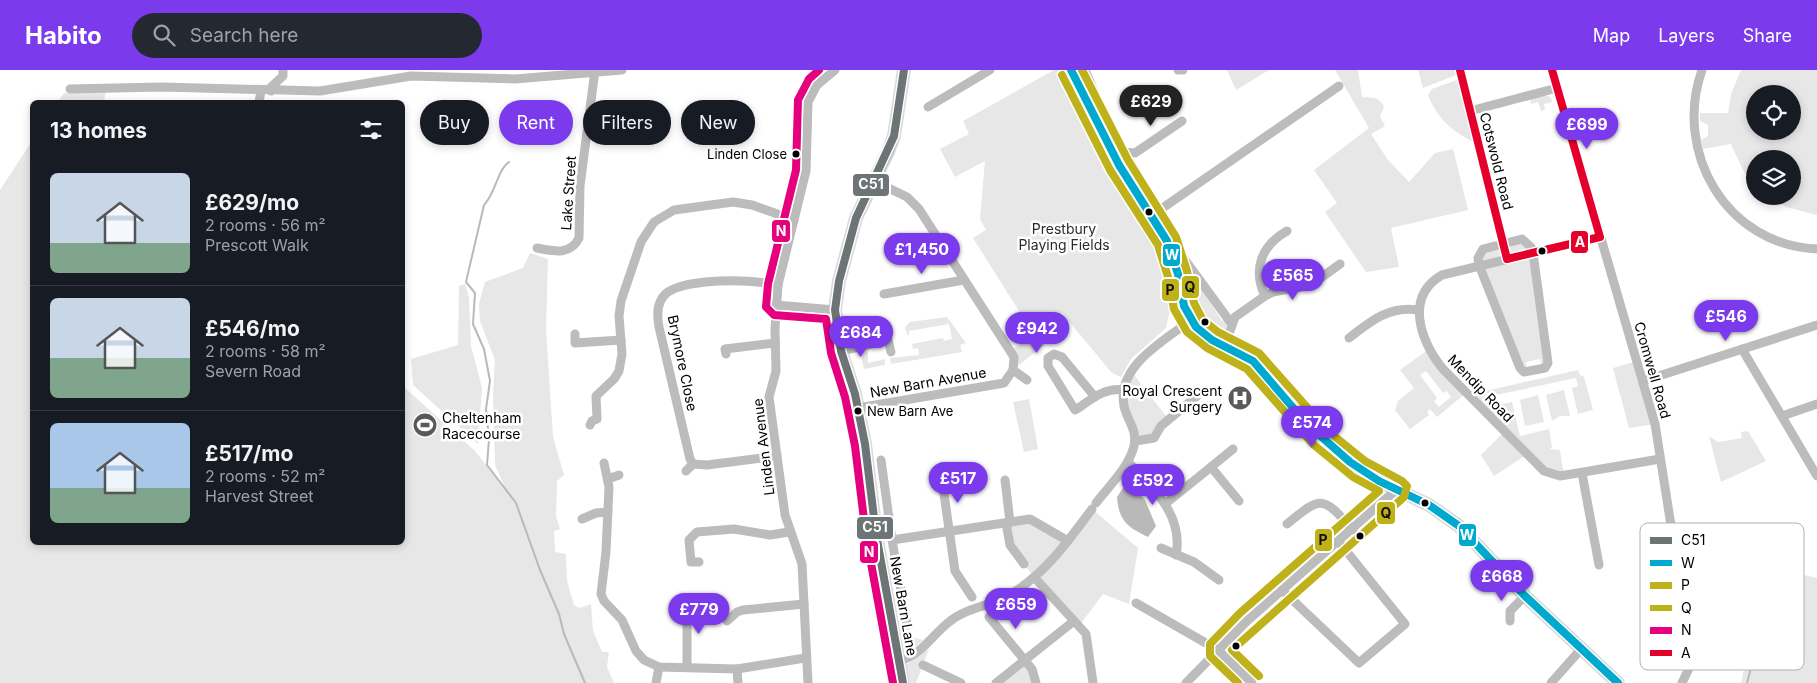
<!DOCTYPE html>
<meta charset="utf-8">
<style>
:root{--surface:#171b24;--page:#242831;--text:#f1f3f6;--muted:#9ea1a6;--line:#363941;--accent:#7c3aed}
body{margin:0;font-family:Inter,sans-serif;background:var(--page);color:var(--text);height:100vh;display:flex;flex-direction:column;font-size:19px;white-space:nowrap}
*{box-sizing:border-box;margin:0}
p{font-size:16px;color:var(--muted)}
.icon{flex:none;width:28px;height:28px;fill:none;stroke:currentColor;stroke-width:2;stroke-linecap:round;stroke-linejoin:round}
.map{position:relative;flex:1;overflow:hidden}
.details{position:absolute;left:30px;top:30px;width:375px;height:445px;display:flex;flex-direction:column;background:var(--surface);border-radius:8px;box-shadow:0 2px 8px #0003}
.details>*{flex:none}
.hud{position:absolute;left:420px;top:30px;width:475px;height:45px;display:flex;gap:10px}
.controls{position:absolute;left:1746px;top:15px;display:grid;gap:10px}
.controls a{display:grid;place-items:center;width:55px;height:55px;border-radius:50%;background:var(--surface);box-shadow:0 2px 8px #0003;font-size:25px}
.price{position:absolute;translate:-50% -42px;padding:0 11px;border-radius:18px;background:var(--accent);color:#fff;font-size:16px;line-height:32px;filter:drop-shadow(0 1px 2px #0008)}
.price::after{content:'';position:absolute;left:50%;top:30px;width:15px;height:11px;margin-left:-8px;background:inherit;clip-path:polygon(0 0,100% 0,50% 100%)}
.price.selected{background:#222;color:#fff}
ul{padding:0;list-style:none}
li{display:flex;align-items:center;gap:15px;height:125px;padding:0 20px}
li+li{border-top:1px solid var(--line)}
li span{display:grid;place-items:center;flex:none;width:140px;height:100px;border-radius:8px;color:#555}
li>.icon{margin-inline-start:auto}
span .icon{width:60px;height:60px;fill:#fffc;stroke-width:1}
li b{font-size:21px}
h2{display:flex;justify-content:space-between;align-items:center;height:60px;padding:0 20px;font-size:21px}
.pill{padding:0 18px;border-radius:22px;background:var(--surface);box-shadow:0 2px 8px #0003;font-size:18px;line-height:45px}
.pill.selected{background:var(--accent);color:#fff}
header{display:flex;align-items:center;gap:30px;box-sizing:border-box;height:70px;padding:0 25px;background:var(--accent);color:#fff}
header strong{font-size:24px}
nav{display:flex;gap:28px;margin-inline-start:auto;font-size:18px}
.search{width:350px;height:45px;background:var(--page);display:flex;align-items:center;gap:12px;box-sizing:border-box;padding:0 18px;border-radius:28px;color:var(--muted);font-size:19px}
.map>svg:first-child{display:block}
.green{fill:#e7e7e7;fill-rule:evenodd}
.water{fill:#b9b9b9}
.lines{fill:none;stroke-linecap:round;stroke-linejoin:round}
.stream{stroke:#b9b9b9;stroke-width:2}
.major-casing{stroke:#dbdbdb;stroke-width:14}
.minor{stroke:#bcbcbc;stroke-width:9}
.major{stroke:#bcbcbc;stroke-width:11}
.bus-1-casing{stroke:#fff;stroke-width:11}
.bus-2-casing{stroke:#fff;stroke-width:11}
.bus-3-casing{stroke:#fff;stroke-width:11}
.bus-4-casing{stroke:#fff;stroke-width:11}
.bus-5-casing{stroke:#fff;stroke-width:11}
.bus-6-casing{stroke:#fff;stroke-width:11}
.bus-1{stroke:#6c7476;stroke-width:8}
.bus-2{stroke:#00a9ce;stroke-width:8}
.bus-3{stroke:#beb119;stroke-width:8}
.bus-4{stroke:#beb119;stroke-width:8}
.bus-5{stroke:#e5007d;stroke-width:8}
.bus-6{stroke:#e4002b;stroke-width:8}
.bus-dot{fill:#000;stroke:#fff;stroke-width:2}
.labels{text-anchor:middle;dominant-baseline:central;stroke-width:5;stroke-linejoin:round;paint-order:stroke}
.bus-label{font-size:13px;fill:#000;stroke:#fff;text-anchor:end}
.street-label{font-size:14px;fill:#000;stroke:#fff}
.park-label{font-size:14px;fill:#2b2b2b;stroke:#fff}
.poi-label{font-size:14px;fill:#000;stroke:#fff;text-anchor:end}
.key{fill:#fff;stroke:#b2b2b2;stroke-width:1}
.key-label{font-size:14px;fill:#000}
.line-badge{stroke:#fff;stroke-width:2}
.badge-label{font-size:14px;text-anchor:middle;font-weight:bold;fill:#fff}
.pale-badge-label{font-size:14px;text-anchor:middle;font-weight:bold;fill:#111}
</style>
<header>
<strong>Habito</strong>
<div class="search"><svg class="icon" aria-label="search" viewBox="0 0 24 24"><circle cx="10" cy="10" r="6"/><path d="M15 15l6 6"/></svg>Search here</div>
<nav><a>Map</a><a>Layers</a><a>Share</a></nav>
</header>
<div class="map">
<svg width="1817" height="613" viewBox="0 0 1817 613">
<rect width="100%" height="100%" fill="#fff"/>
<g class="green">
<polygon points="1054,0 1062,0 1109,93 1161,173 1171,201 1172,230 1166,258 1131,289 1121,307 1112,303 1062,243 1042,259 1050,270 1013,300 1010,281 1034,265 973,168 986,160 980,149 985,91 955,107 940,79 969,64 963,51"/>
<polygon points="1227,0 1269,0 1236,20"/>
<path d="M 1335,0 L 1358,0 L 1362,27 C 1372,28 1379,26 1384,37 L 1380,46 L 1385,56 L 1371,64 L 1388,90 L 1409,112 L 1435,83 L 1453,79 L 1468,140 L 1391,158 L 1399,197 L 1366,202 L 1325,142 L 1337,133 L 1314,100 L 1369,58 Z"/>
<polygon points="1418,0 1460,0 1461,3 1423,18"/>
<path d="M 1741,0 L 1817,0 L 1817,145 L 1786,137 L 1767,126 L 1792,126 L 1792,89 L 1755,89 L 1755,116 L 1743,100 L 1731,74 L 1703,79 L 1701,70 L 1708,66 L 1708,55 L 1700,51 L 1700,43 L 1728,43 L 1731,24 ZM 1755,24 L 1792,24 L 1792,61 L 1755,61 Z"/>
<path d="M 1462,8 L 1478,74 C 1455,64 1437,49 1428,25 L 1432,19 Z"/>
<polygon points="106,21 104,32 58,32 64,23"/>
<polygon points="1543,23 1551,28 1552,32 1544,34 1545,40 1541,41 1538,32 1531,34 1530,27"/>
<polygon points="32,71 32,472 402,472 403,316 475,381 506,420 495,395 493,325 495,290 480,251 479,234 485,212 523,198 530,183 548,189 546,260 553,367 564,405 557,411 556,446 560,459 554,461 555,482 566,484 567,511 574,535 580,538 591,534 593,561 602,582 609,582 607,597 614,613 0,613 0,120"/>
<polygon points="1527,172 1548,293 1542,298 1540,289 1526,292 1527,302 1524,302 1479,195 1480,183"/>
<path d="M 1189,212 L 1197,212 L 1222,251 L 1224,250 L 1227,254 L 1224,265 L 1216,266 C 1197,254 1190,239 1185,218 Z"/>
<polygon points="465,214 469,227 471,276 482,318 478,374 413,315 411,289 458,275 459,216"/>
<polygon points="947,247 966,273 960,275 962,282 891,294 890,288 919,285 918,278 913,279 912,274 943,268 944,271 952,269 949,254 909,261 909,265 907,265 905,257 910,252"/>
<path d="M 1429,279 L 1466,323 L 1437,347 L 1430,339 L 1427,342 L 1429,345 L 1410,359 L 1395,340 L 1398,331 L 1414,318 L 1400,300 ZM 1426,301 L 1443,323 L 1447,321 L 1451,327 L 1439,337 L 1434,331 L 1437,328 L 1420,305 Z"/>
<polygon points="868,280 868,293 885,289 885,295 864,299 860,282"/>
<polygon points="1637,291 1655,354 1629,358 1613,298"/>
<polygon points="1578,300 1580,305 1584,307 1593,340 1578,344 1572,318 1578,316 1576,308 1496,325 1498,335 1512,332 1520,366 1549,359 1552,377 1550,379 1560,380 1564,406 1560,406 1526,385 1494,406 1481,385 1504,362 1468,325"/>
<polygon points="1131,301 1169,350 1154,368 1135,371 1124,336"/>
<polygon points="1564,320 1570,346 1560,346 1552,351 1546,325"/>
<polygon points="1538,325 1544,352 1525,356 1520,330"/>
<polygon points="1029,329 1038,379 1024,382 1013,332"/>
<polygon points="1748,361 1766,391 1721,412 1709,366 1718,372 1742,368 1741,362"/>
<polygon points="1092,439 1138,478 1129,534 1103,524 1079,556 1034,507 1013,480 1006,453 1030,449 1068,471"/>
<polygon points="1740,485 1800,500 1804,505 1817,508 1817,613 1741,613 1751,565"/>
<polygon points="898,557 911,567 923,570 914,578 905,578 900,574"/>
<polygon points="929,579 916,613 905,613 906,595"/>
<polygon points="1023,595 1031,601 1033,613 1001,613"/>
</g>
<path class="water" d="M 1133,416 L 1145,430 L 1156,456 L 1148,467 C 1127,457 1119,451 1117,427 L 1123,418 Z"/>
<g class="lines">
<g class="stream">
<path d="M 509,92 C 497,100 496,123 484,135 L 466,212 L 475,223 L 473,254 L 484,279 L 490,311 L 486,339 L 489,369 L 487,395 L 516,433 L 540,500 L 559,544 L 564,564 L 585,613"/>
<polyline points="1745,495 1758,572 1747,613"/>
</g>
<defs>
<g id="major">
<polyline points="1071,0 1119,95 1167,171 1178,204 1184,236 1196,257 1212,270 1253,291 1307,354 1350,392 1379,411 1429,435 1459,456 1525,526 1618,613"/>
<polyline points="903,613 876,464 865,374 855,324 841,281 835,240 839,211 856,148 888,82 894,66 904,0"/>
</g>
</defs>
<use href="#major" class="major-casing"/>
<g class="minor">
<polyline points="1085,0 1118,78 1122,82 1135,83 1182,51"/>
<polyline points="1178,0 1183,0"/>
<polyline points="1460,0 1507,189"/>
<polyline points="1552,0 1655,354 1691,582 1691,594 1682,613"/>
<path d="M 1702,0 C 1673,82 1726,175 1817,179"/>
<polyline points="70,19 161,17 320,21 411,6 515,9 622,0"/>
<polyline points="271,21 271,17 283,6 283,0"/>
<polyline points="259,32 261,21"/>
<polyline points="928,37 990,0"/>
<polyline points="1470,41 1557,18"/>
<polyline points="1151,146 1339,16"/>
<path d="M 1600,167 L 1442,205 C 1404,227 1421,271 1442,298 L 1544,401 L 1560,406 L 1660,389"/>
<polygon points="1522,169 1531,177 1533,183 1548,293 1545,298 1524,302 1520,298 1479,195 1478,188 1483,179"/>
<path d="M 537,178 C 553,181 570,186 579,168 L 580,116 L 595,0"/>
<polyline points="1177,179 1231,253"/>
<polyline points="884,224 964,210"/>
<path d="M 1265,226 C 1252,199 1262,175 1287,161"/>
<polyline points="776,235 835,240"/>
<polyline points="575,264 575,273 621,270"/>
<path d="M 1349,268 C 1372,250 1389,236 1419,240"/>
<polyline points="1225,275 1235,247 1265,226 1273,222 1311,215 1340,194"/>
<polyline points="1742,279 1817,406"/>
<polyline points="841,281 888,270 891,282"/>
<polyline points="726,284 725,279 775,273"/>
<polyline points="1013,300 1027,310"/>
<polyline points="1643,311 1817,255"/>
<path d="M 1095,327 L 1062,287 L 1054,284 L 1048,288 L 1048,296 L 1075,340 C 1091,330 1104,317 1124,320"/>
<polyline points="858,338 1004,313 1013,300 1014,287 919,139 907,127 874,111"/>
<polyline points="1782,346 1817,334"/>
<polyline points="590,355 592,351 597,349 596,326 614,309 619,301 622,284 619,246 621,231 641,172 654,152 674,140 733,132 752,135 794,150"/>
<polyline points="1135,371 1154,368 1161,356 1197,326"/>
<polyline points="881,390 892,470"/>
<path d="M 1128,392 C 1153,417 1184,446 1176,485"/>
<polyline points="604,393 609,417 606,482 601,524 604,531 622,550 636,581 644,590 659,597 737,599 805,588"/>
<path d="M 693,394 L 690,389 L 659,257 C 652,220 674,216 705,212 C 730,210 753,210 778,215"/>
<polyline points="693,394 707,395 777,386"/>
<polyline points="1211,397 1233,379"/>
<polyline points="686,401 693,394"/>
<polyline points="1582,403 1599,495"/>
<polyline points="608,409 619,405"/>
<polyline points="942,410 955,501 972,527"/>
<polyline points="1005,410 1010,452"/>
<path d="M 1096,433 C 1109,416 1129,397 1134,376 C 1138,361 1127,350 1124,336 C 1116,296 1164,271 1191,250"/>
<polyline points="1165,434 1211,397 1239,431"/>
<polyline points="582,449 596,443 608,442"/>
<polyline points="1006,453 1010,475 1024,494"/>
<path d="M 1287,454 C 1322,425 1323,426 1353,460"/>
<polyline points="1161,478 1194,492 1219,510"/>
<polyline points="699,492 691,492 689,470 697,462 734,459 770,465 789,462"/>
<polyline points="1034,507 1086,564 1093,613"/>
<polyline points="1282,520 1359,593 1405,554 1339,472"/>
<polyline points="1136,533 1218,580 1252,613"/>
<polyline points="989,547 1032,599 1036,613"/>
<polyline points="687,551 687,597"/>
<polyline points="727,551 737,542 743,540 804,534"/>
<polyline points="1510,551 1510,541 1525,526"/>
<polyline points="907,555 892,470 1030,449 1068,471"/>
<path d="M 899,591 C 922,585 931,566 949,552 C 967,537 992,536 1011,524 C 1046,503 1068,471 1092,439"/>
<polyline points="923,595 961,613"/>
<polyline points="737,599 738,613"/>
<polyline points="656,613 659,597"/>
<polyline points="808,613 802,494 785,445 769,327 776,301 775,259 778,215 806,101 808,32 817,15 835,0"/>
<polyline points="996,613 1074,551"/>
<polyline points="1186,613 1247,551 1397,419"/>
<polyline points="1551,613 1582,578"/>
</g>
<use href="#major" class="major"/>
<defs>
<polyline id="bus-1" points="903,613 876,464 865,374 855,324 841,281 835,240 839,211 856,148 894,66 904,0"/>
<polyline id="bus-2" points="1071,0 1119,95 1167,171 1178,204 1184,236 1196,257 1212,270 1253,291 1307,354 1350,392 1379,411 1429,435 1459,456 1525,526 1618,613"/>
<polyline id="bus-3" points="1062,5 1110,100 1158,175 1168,207 1174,239 1187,262 1207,278 1247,299 1314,375 1353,407 1379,421 1240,543 1210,574 1210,586 1238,613"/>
<polyline id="bus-4" points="1082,0 1128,90 1176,167 1187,201 1194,233 1203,250 1218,262 1259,283 1328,361 1365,391 1402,411 1407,416 1404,427 1232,580 1259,606"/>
<polyline id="bus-5" points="819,0 809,9 798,30 796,100 768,214 766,237 774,245 826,249 831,283 845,327 855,376 866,466 893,613"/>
<polyline id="bus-6" points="1460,0 1507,189 1600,167 1552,0"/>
</defs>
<use href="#bus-1" class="bus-1-casing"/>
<use href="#bus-2" class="bus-2-casing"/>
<use href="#bus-3" class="bus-3-casing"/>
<use href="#bus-4" class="bus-4-casing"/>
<use href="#bus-5" class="bus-5-casing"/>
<use href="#bus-6" class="bus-6-casing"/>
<use href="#bus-1" class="bus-1"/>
<use href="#bus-2" class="bus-2"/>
<use href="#bus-3" class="bus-3"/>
<use href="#bus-4" class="bus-4"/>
<use href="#bus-5" class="bus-5"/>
<use href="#bus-6" class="bus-6"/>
</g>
<defs>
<symbol id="hospital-disc" viewBox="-11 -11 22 22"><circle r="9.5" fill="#595959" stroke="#fff"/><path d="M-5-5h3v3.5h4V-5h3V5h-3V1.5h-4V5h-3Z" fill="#fff"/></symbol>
<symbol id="stadium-disc" viewBox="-11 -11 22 22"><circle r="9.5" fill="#595959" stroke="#fff"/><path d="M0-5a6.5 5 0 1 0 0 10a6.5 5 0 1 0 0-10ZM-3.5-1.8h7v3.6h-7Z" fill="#fff"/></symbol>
</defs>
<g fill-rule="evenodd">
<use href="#hospital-disc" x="1226" y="314" width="28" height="28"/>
<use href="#stadium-disc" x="411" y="341" width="28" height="28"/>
</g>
<g class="bus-dot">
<circle cx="796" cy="84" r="4.5"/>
<circle cx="1149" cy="142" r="4.5"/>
<circle cx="1542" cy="181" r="4.5"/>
<circle cx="1205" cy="252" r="4.5"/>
<circle cx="858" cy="341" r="4.5"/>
<circle cx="1425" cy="433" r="4.5"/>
<circle cx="1360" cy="466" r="4.5"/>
<circle cx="1236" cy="576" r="4.5"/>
</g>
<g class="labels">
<g class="bus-label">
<text x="787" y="84">Linden Close</text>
<text x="867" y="341" text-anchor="start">New Barn Ave</text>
</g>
<g class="street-label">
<text transform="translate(1497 91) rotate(76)">Cotswold Road</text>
<text transform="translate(568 123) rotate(-86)">Lake Street</text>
<text transform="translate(683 293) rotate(78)">Brymore Close</text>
<text transform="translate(1653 300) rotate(74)">Cromwell Road</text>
<text transform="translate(928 312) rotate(-10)">New Barn Avenue</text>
<text transform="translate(1481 318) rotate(46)">Mendip Road</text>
<text transform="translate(763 377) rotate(-97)">Linden Avenue</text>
<text transform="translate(904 536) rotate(80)">New Barn Lane</text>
</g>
<g class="park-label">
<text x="1064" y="158">Prestbury<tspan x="1064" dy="16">Playing Fields</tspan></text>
</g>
<g class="poi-label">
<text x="1222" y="320">Royal Crescent<tspan x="1222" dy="16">Surgery</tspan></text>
<text x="442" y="347" text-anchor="start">Cheltenham<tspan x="442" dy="16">Racecourse</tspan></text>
</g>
</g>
<rect x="1640" y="453" width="164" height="147" rx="8" class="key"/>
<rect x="1650" y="467" width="22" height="7" fill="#6c7476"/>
<rect x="1650" y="490" width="22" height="6" fill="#00a9ce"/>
<rect x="1650" y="512" width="22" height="7" fill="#beb119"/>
<rect x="1650" y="535" width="22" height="6" fill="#beb119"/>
<rect x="1650" y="557" width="22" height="7" fill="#e5007d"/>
<rect x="1650" y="580" width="22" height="6" fill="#e4002b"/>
<g class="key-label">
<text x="1681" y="475">C51</text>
<text x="1681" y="498">W</text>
<text x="1681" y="520">P</text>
<text x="1681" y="543">Q</text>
<text x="1681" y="565">N</text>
<text x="1681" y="588">A</text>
</g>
<g class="line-badge">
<rect x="852" y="103" width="38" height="24" rx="5" fill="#6c7476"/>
<rect x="771" y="149" width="20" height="24" rx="5" fill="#e5007d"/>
<rect x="1570" y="160" width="19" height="24" rx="5" fill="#e4002b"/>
<rect x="1162" y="173" width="19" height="24" rx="5" fill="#00a9ce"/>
<rect x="1181" y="205" width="19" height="24" rx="5" fill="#beb119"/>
<rect x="1161" y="208" width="19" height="24" rx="5" fill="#beb119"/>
<rect x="1376" y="431" width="20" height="24" rx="5" fill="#beb119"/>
<rect x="856" y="446" width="38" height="24" rx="5" fill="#6c7476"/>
<rect x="1458" y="453" width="19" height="24" rx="5" fill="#00a9ce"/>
<rect x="1314" y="458" width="19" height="24" rx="5" fill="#beb119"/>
<rect x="859" y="470" width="20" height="24" rx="5" fill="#e5007d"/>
</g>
<g class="badge-label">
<text x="871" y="119">C51</text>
<text x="781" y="166">N</text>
<text x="1580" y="177">A</text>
<text x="1172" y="190">W</text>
<text x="875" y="462">C51</text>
<text x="1467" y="470">W</text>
<text x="869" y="487">N</text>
</g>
<g class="pale-badge-label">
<text x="1190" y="222">Q</text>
<text x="1170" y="225">P</text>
<text x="1386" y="448">Q</text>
<text x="1323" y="475">P</text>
</g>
</svg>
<div class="controls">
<a><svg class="icon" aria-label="locate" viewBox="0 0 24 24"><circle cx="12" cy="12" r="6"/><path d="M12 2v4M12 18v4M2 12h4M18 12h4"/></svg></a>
<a><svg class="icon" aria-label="layers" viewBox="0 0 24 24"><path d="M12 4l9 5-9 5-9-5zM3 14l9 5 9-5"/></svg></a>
</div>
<b class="price selected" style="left:1151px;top:57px">£629</b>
<b class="price" style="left:1587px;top:80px">£699</b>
<b class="price" style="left:922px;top:205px">£1,450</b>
<b class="price" style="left:1293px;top:231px">£565</b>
<b class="price" style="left:1726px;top:272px">£546</b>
<b class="price" style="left:1037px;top:284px">£942</b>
<b class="price" style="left:861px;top:288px">£684</b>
<b class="price" style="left:1312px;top:378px">£574</b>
<b class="price" style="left:958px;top:434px">£517</b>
<b class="price" style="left:1153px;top:436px">£592</b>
<b class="price" style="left:1502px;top:532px">£668</b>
<b class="price" style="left:1016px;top:560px">£659</b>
<b class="price" style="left:699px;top:565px">£779</b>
<div class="hud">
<a class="pill">Buy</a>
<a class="pill selected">Rent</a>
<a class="pill">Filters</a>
<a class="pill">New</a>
</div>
<section class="details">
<h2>13 homes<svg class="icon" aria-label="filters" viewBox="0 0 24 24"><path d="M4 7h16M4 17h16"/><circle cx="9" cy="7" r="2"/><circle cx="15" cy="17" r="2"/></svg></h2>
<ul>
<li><span style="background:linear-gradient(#c9d6e8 70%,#7fa58c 0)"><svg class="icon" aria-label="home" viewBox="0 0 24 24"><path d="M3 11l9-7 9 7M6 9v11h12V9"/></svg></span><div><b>£629/mo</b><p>2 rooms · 56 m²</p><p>Prescott Walk</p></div></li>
<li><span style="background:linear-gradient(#c9d6e8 60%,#7fa58c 0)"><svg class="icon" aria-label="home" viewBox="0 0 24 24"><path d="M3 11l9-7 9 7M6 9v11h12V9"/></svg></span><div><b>£546/mo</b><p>2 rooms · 58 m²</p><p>Severn Road</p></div></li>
<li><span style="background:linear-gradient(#a9c7e8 65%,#7fa58c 0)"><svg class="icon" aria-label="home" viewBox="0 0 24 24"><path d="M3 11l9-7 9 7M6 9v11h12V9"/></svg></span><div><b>£517/mo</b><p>2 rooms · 52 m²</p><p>Harvest Street</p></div></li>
</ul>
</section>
</div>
